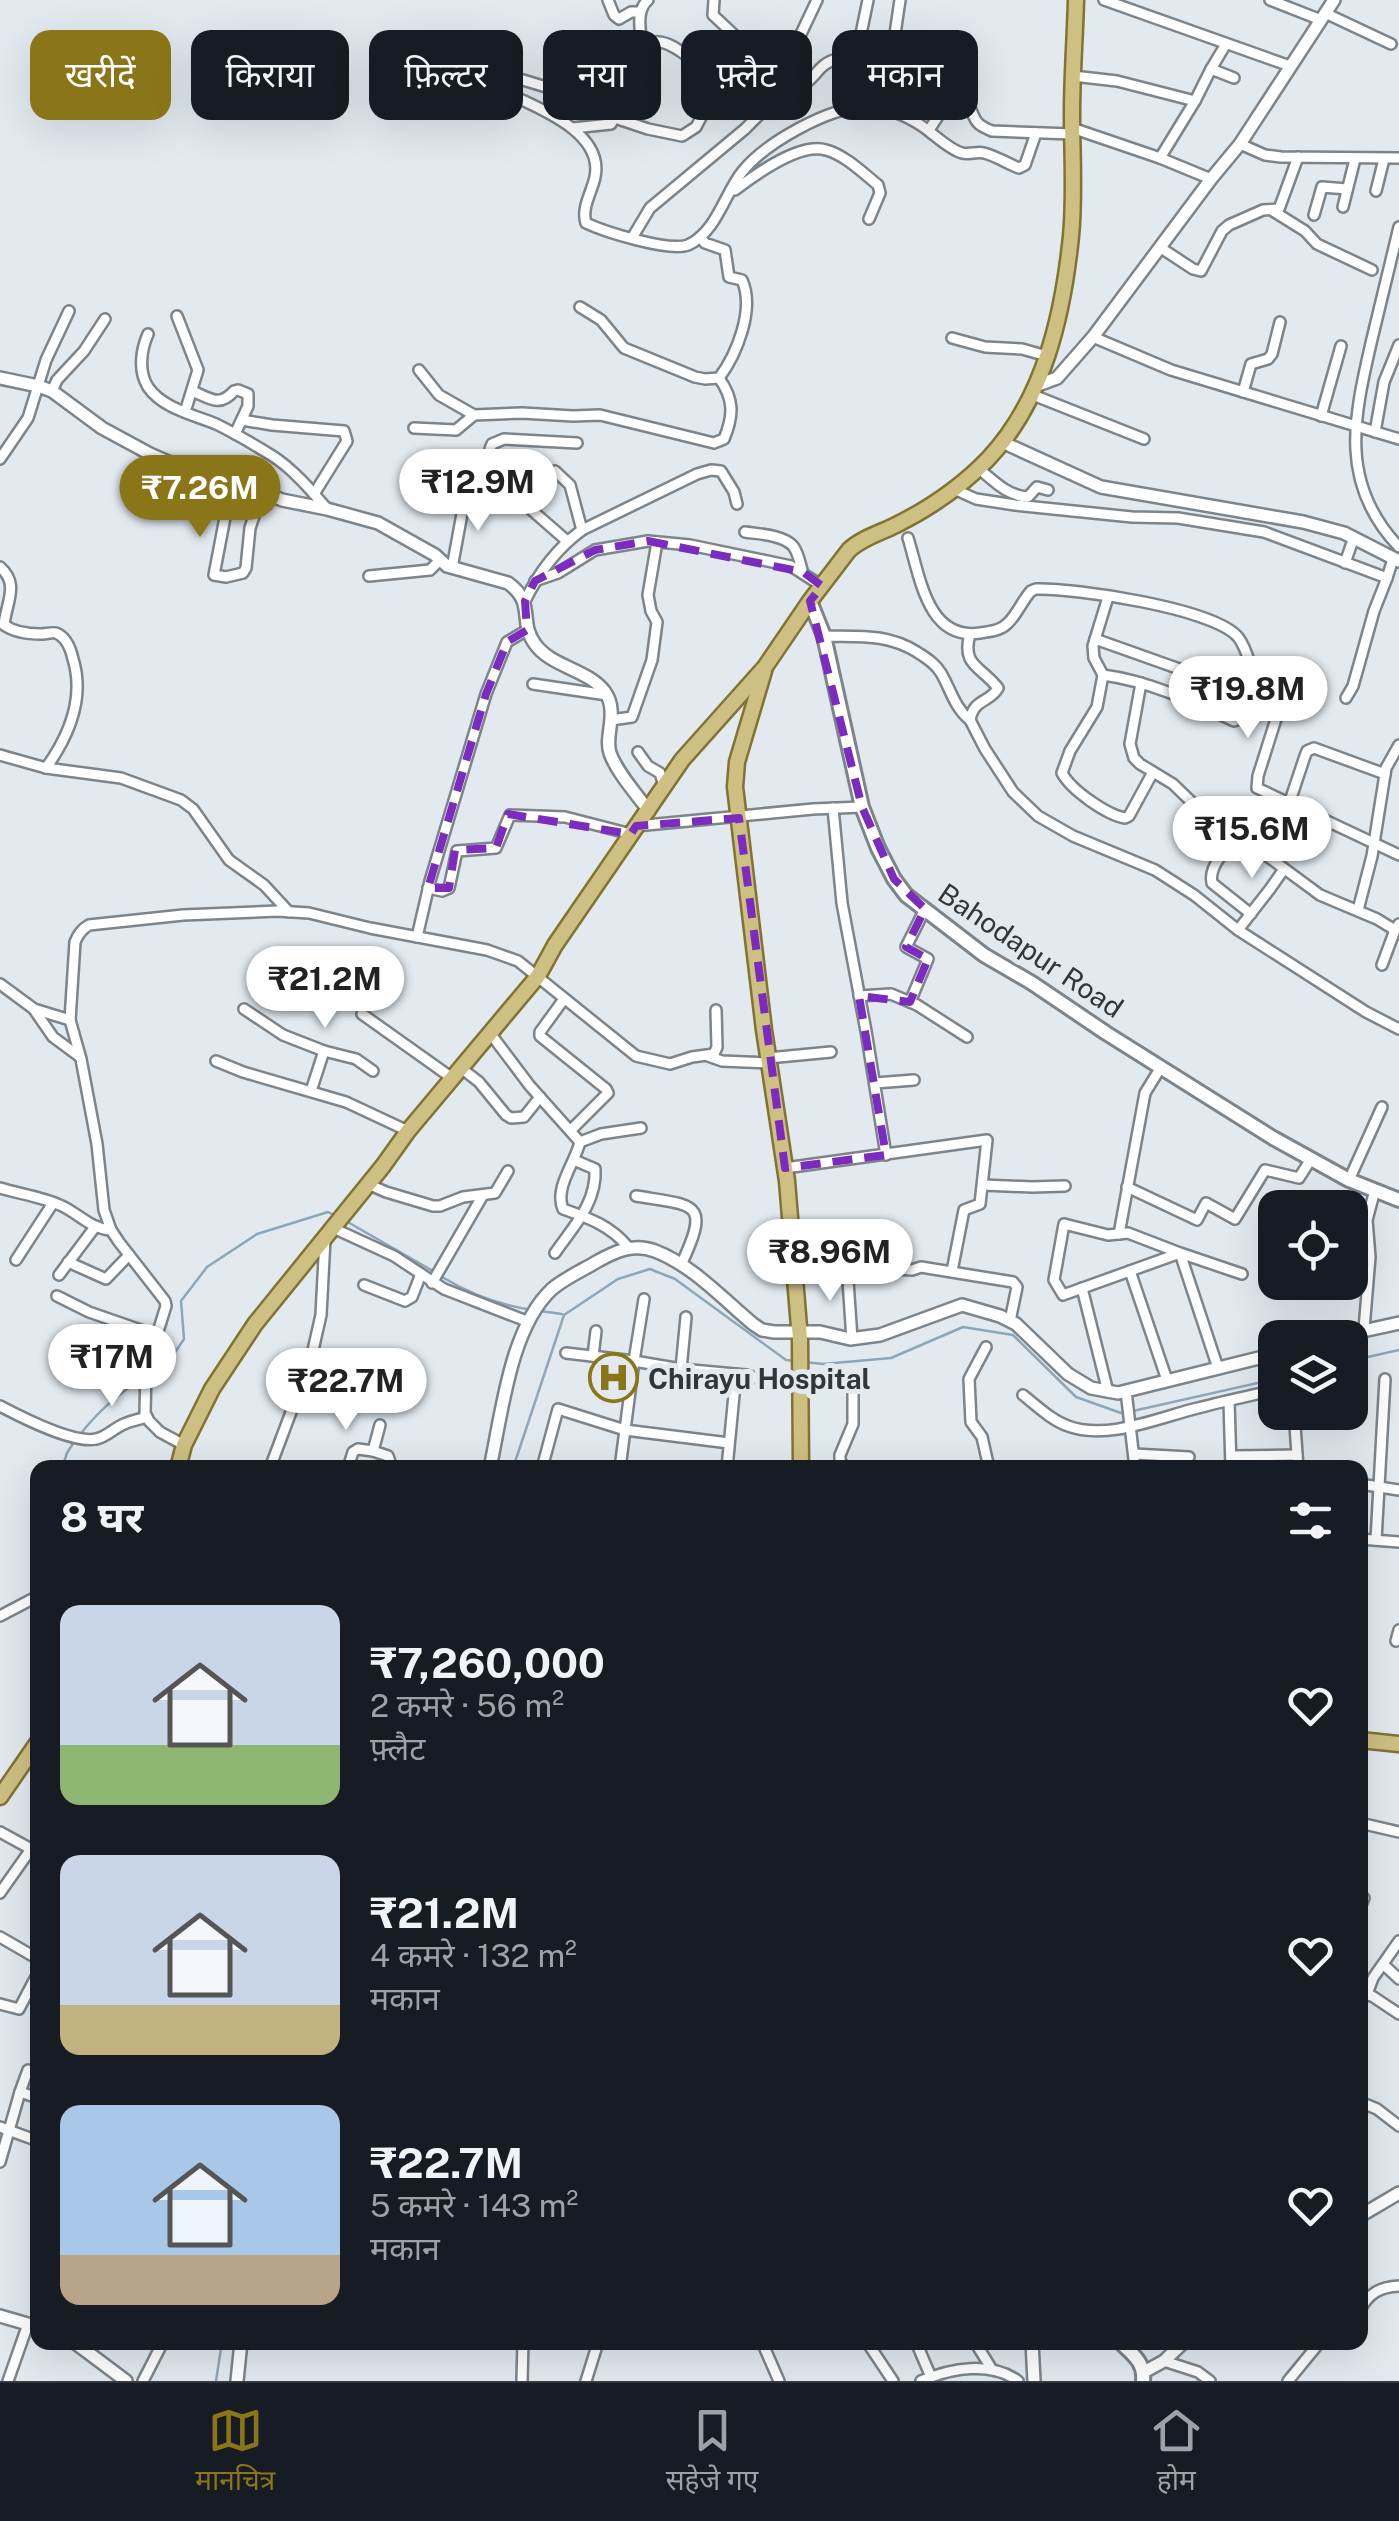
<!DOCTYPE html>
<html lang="hi">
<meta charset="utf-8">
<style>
:root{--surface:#171b24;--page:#242831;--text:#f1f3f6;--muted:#9ea1a6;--line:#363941;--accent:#8b7519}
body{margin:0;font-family:"Public Sans","Noto Sans Devanagari",sans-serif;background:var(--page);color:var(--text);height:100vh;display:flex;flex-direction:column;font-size:38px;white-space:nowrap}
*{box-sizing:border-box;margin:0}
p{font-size:32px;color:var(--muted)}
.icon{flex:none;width:55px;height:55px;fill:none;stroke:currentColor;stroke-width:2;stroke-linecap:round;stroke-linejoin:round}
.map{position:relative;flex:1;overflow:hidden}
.panel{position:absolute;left:30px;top:1460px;width:1338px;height:890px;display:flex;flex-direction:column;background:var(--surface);border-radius:20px;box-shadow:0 10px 40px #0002}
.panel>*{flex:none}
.banner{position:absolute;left:30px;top:30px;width:1340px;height:90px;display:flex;gap:20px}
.buttons{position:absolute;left:1258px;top:1190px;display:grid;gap:20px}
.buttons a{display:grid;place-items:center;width:110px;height:110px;border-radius:20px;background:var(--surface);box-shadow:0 10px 40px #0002;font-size:50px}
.price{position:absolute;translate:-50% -85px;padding:0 22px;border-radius:35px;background:#fff;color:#222;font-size:32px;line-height:65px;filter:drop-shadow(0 2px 5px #0008)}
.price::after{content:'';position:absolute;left:50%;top:60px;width:30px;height:22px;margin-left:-15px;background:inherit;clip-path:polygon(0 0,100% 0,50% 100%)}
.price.active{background:var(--accent);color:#fff}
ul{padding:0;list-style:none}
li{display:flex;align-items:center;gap:30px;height:250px;padding:0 30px}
li span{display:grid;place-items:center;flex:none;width:280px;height:200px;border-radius:20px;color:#555}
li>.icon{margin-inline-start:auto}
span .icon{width:120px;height:120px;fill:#fffc;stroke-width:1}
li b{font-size:42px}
h2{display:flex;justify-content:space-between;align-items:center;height:120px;padding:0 30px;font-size:42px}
.tag{padding:0 35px;border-radius:20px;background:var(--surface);box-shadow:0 10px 40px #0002;font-size:35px;line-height:90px}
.tag.active{background:var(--accent);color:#fff}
.dock{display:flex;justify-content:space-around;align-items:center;height:140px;border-top:2px solid var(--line);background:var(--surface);font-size:28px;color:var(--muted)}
.dock a{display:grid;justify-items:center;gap:5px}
.dock .active{color:var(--accent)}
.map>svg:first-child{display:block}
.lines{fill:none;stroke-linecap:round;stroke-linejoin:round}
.stream{stroke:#8ba7ba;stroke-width:2.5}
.minor-casing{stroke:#7d858a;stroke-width:14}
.tertiary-casing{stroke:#7d858a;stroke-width:16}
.secondary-casing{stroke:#7d858a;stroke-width:18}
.primary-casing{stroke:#827333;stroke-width:19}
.minor{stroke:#fff;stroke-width:9}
.tertiary{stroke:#fff;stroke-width:11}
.secondary{stroke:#fff;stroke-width:12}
.primary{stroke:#cebf83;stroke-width:14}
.marked{fill:none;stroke:#7b2cbf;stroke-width:8;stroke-dasharray:20 12;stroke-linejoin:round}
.labels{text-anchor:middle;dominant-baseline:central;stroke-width:10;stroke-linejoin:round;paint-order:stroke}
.street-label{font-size:28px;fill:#333638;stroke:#e2eaf0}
.poi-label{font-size:28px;font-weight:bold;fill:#333638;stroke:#e2eaf0;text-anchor:start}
</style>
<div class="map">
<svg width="1399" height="2381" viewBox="0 0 1399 2381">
<rect width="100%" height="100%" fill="#e2eaf0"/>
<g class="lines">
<g class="stream">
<polyline points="346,1221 433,1271"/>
<path d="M 442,1277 C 470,1294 500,1305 532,1310"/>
<polyline points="540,1311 562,1314"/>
<polyline points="1350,1361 1399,1350"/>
<polyline points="804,1362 823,1364 891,1358 963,1327 1013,1335 1076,1397 1121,1413 1125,1412"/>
<polyline points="150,1374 167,1364 184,1339 181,1301 207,1267 257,1234 328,1212 334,1215"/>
<polyline points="1133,1411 1275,1379"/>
<path d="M 79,1436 C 97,1412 118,1394 143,1378"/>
<polyline points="62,1468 67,1453 74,1442"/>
<polyline points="513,1468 564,1315 618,1279 650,1269 675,1279 786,1360 796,1361"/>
<polyline points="216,2381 222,2342"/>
</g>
<defs>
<g id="minor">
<polyline points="608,0 614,15 619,19 631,12 640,12"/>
<polyline points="714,0 713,15 745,45 764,78"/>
<polyline points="1104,0 1290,66"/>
<polyline points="1270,0 1321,20"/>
<polyline points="1325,13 1391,44"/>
<polyline points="1226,44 1211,69 1234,78"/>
<path d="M 642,48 C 641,32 635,11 648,0"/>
<polyline points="856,58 868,0"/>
<polyline points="891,61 900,0"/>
<polyline points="1073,76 1117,81 1195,101"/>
<path d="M 778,81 C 815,98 810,65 837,59 C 865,54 902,61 930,68 C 948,72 960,87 968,103 C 972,110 973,119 979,124 C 981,126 989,130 992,131 L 1072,134"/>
<path d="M 619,109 L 523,80 L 512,79 L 509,85 L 511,95 C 542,109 604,134 595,177 C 592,192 581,208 586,223 C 605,232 669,252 688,245 C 716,233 725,193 742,172 C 765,143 830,106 867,107 C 889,107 914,119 930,132 C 939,139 951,150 962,153 C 969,155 977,151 984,153 C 996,156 1008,164 1019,168 L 1025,165 L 1036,133"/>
<polyline points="615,118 648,129 682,136 696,127 722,78"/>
<path d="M 573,128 L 611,124 L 619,109 L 633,58 C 660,16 692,68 720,77 C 738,84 758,78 776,76"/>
<polyline points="1072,128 1160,158 1211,179"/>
<polyline points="929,130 958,86"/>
<polyline points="1240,144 1265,155 1281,157 1399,158"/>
<polyline points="1160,158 1195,101 1211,69"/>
<path d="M 735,190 C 756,174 800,142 826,150 C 845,155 863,173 878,185 L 880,193 L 869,219"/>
<polyline points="1376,191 1384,159"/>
<polyline points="1343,207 1355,159"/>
<polyline points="1273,211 1305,231 1317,244 1372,270"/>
<polyline points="1314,215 1322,187 1347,189"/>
<path d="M 1399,227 C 1390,264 1381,302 1372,339 C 1354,417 1338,483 1399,547"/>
<polyline points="632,238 650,208 745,129 770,104 777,91 778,69 800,36 817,0"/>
<polyline points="1161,248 1193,269 1201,271 1222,231 1229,225 1263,210 1279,209 1298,157"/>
<path d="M 580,307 L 601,320 L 624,348 L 695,377 L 705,379 L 719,378 C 737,354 755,309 742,280 L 729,277 L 725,250 L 705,243 L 700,237"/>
<polyline points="177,316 198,370 185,412"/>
<path d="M 148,334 C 141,350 138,371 148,387 C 162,408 194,415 216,424 C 235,433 253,444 271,455 C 292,468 311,490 327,509"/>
<polyline points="1093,337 1171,370 1399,439"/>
<polyline points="952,338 985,347 1022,349 1047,356"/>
<path d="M 419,370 L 439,395 L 474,415 L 522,413 L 573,416 L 600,415 L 714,443 L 724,439 C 734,415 734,399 719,378"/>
<polyline points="52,391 57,380 84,351 105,319"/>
<path d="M 192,391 C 210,398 219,408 234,391 L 238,390 L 248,394 L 248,406 L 235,434"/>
<polyline points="1243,392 1251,364 1268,359 1272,354 1280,322"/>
<polyline points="1033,395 1144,439"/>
<polyline points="1321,416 1341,346"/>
<polyline points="242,420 272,425 344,431 347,441 314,494"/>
<polyline points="414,428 456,430 474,415"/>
<polyline points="1375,432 1384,382 1399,345"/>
<polyline points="0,459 28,418 46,360 69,311"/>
<path d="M 978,468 C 993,480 1007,496 1028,497 L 1037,487 L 1048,490"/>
<polyline points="555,471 570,485 582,530"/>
<polyline points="232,481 214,575 226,577 243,573 246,568 250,528 262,492"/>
<polyline points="954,489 976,499 1015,505 1132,517 1178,518 1264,532 1387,578 1393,559"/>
<path d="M 745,532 C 759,534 783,535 793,546 C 798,552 800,563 802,570"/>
<path d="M 908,538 C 920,576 927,641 980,633 C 991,631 1000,631 1008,623 C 1018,613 1022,601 1031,591 L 1036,589 C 1075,588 1213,608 1238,637 C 1249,651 1250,671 1259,686 L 1242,718 L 1234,721 C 1191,701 1149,681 1103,675"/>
<polyline points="567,541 511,492 490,449 492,444 504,439 577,443"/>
<polyline points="1345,563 1354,537"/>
<path d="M 0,567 C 20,584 6,603 4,625 C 14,632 28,634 41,634 C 44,634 54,632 56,633 C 66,637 71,650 73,659 C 85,698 69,736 46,768"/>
<polyline points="452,568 466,492"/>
<polyline points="369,576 430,570 440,560"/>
<polyline points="535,581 558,573 595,550 648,541 690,545 791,566 822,586"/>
<path d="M 1108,597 L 1093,646 L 1094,658 L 1103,675 L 1097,707 L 1070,751 L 1062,773 C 1071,790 1107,815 1125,818 L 1129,816 L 1153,772"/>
<path d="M 525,601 C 539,572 556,549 582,530 L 697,474 L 711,470 L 721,471 L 734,492 L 737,504"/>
<path d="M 970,634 C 961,666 981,666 998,688 C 990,703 974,698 970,720 L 985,749 L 1013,792 L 1038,816 L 1073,836 L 1155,870 L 1194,895 L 1238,930 L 1366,1012 L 1399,1029"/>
<path d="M 824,636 C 859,637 886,633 917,652 C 926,658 935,663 941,673 C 951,690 954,707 970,720"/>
<polyline points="1095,639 1202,677"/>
<polyline points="1141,683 1130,744 1134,758 1140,764 1173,784 1207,817 1259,850 1320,895 1377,919 1395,930 1399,924"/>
<polyline points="533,684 607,695"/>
<polyline points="1296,693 1276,719 1258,776 1257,788 1399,855"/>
<polyline points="1346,698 1353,686 1374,611 1387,578"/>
<polyline points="611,720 632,717 652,660 657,622 651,611 648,595 657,542"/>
<polyline points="638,752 648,766 660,773 664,786"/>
<polyline points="0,755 46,768 121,778 181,800 193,809 229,860 264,885 289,912"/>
<polyline points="1289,804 1305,756 1307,751 1314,748 1385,774"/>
<polyline points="833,808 842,903 866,1031 886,1155"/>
<polyline points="636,826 813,809 862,807"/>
<path d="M 1237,835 C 1227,849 1208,866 1212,883 L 1251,914"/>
<polyline points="428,888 442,891 449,888 457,851 496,848 510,815 565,817 631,834"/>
<polyline points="1358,910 1372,856 1386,768 1399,745"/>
<polyline points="1238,930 1270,889 1284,869"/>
<polyline points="417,937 430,881 486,694 507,642 527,630"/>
<polyline points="1382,965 1395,930"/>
<polyline points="0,984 34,1009 70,1020"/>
<polyline points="859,996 891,994 917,1005 967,1037"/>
<polyline points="564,999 540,1032 540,1036 606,1089 608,1093 571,1130"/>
<polyline points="910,1002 928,959 906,947 925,909"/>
<polyline points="244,1009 283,1035 324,1051 311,1091"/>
<polyline points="35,1011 53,1037 80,1057"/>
<polyline points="362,1014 452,1078"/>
<path d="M 490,1033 L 530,1086 L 580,1142 C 575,1163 554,1188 563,1209 C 589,1218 611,1226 628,1247"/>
<polyline points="324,1051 356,1059 373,1071"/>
<polyline points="708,1056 722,1061 768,1063"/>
<polyline points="768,1058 831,1052"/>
<polyline points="216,1061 243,1072 346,1102 408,1131"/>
<polyline points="461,1068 479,1082 506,1115 511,1118 524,1117 540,1097"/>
<polyline points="875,1083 914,1080"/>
<polyline points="580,1142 601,1134 641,1128"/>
<polyline points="785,1168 987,1140 980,1204 964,1210 952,1271"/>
<polyline points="1349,1180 1382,1107"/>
<polyline points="368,1184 386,1192 433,1206 440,1206 463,1197 495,1193 508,1171"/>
<polyline points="983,1185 1032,1187 1065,1186"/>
<polyline points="1127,1187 1197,1220 1206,1203 1235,1219 1265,1170 1299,1178 1311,1159"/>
<path d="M 0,1188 C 20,1194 43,1197 62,1206 C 79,1214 91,1229 111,1230"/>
<path d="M 636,1196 C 696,1206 711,1201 681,1265"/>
<polyline points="333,1228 394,1256 444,1289 529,1322"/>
<polyline points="1119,1234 1145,1093 1161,1067"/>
<polyline points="792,1240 842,1237 847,1266 912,1270 921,1267 1013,1282 1017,1287 1010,1321"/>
<path d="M 555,1253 C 573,1227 597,1203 595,1169 L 574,1160"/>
<polyline points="16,1260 53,1203"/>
<polyline points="68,1262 106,1279 129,1255"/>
<polyline points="847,1266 852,1339"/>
<polyline points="1130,1271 1167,1380"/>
<polyline points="59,1275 95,1227"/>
<polyline points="432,1283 483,1195"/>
<polyline points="364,1285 405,1301 412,1297 421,1274"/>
<polyline points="1082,1288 1108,1392"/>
<polyline points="57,1296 89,1312 158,1336"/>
<polyline points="644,1299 634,1361 681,1369 746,1375 769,1382 800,1385 845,1385 853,1388 853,1424 840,1455 840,1461 846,1468"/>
<polyline points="1364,1329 1370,1257 1367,1220 1375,1190"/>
<polyline points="986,1347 969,1379 971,1422 982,1437 989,1468"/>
<polyline points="566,1353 634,1361 620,1468"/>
<polyline points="593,1356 596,1331"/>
<polyline points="1218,1368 1180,1253 1063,1295 1054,1280 1064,1224 1108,1235 1128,1233 1180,1253 1242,1274"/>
<polyline points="681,1369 686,1317"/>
<polyline points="1126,1391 1135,1468"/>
<path d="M 1023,1395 C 1037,1406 1051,1420 1068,1426 C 1108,1441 1160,1417 1198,1408 C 1224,1401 1249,1396 1275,1390"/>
<polyline points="1229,1401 1231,1468"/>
<path d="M 0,1406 C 21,1417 73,1444 96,1439 C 107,1437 114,1428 124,1424 C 131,1421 140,1419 147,1417"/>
<polyline points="1294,1412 1298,1468"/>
<polyline points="380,1425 373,1451 388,1456 392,1468"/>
<path d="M 184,1445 L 160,1432 L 149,1421 L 145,1413 L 146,1370 L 166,1306 L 165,1301 L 119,1242 L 111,1230 L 104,1210 L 97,1144 L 81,1059 L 70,1020 L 75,942 C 78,934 82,929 89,925 L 183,915 L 277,911 L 309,913 L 370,928 L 487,950 L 518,961 L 636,1056 L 670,1064 L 692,1057 L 714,1054 L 717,1047 L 716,1010"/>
<polyline points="1134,1454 1189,1457"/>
<polyline points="1231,1456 1297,1455"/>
<polyline points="270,1468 311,1359 321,1315 325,1239"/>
<polyline points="348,1468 353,1452 358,1449 373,1451"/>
<polyline points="542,1468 558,1409 625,1430 729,1443"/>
<polyline points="727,1468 736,1374"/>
<polyline points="1360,1484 1399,1490"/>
<polyline points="1360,1539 1399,1542"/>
<polyline points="1376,1540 1385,1379"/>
<polyline points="0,1616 38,1596"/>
<polyline points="1396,1641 1399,1630"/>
<polyline points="1360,1823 1399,1832"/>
<polyline points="0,1832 31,1849 0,1893"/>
<polyline points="1360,1908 1364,1898"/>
<polyline points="0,1937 38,1959"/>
<polyline points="1384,1965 1399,1979"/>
<polyline points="1360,1994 1372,1996 1399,2014"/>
<polyline points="1367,1994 1373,1978 1399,1941"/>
<polyline points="0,2004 19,2009 38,1973"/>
<polyline points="20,2092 28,2070"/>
<polyline points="1360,2102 1377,2109 1399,2126"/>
<polyline points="0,2127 38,2141"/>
<polyline points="0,2162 20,2092 38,2098"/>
<path d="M 1360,2310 C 1369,2293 1380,2287 1399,2286"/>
<polyline points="762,2342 779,2381"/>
<polyline points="867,2342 893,2381"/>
<polyline points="916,2342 931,2377"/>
<polyline points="975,2342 991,2368"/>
<polyline points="1164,2361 1198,2372 1210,2381"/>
<polyline points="8,2381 28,2324"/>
<polyline points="143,2381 163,2342"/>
<polyline points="522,2381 523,2342"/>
<polyline points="586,2381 596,2349"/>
<path d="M 921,2381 C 951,2368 991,2361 1018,2381"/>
<polyline points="1288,2381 1320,2342"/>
</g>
<g id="tertiary">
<path d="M 0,378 L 38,386 L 52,391 L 102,428 L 150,454 L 187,470 L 257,489 L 282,500 L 327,509 L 378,523 L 435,555 L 447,566 L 508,583 C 536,603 518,621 535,644 C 551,667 588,669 605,692 C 619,712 604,736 610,753 C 616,771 637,795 649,811"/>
<polyline points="1038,385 1057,378 1093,337 1211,179 1240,144 1334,0"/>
<polyline points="1002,442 1101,487 1303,522 1344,533 1399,561"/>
<polyline points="1331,1338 1399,1323"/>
<path d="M 490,1468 C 502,1413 510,1328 552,1289 C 565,1278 583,1270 598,1261 C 616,1251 634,1243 655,1251 C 692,1265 723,1299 753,1324 L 762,1330 L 774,1332 L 820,1332 L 850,1339 L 880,1335 L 962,1305 L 1000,1316 L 1016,1324 L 1068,1374 L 1091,1388 L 1118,1393 L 1275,1354"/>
<polyline points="1360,2216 1399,2193"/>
<polyline points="0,2316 38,2327"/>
<polyline points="74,2342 126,2381"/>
<polyline points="1032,2342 1034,2381"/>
<polyline points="1144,2372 1164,2361 1184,2342"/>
<polyline points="237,2381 241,2342"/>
</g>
<g id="secondary">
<polyline points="810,601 824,636 862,807 878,848 894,879 906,895 984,955 1032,983 1106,1033 1273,1138 1349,1180 1399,1200"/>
<path d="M 1120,2342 C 1132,2354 1145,2362 1143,2381"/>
</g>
<g id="primary">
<polyline points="764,671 737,762 735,787 764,1030 787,1181 800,1339 801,1468"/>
<path d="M 178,1468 L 184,1445 L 212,1389 L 255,1324 L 383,1166 L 408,1131 L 538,976 L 555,945 L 682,760 L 765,667 L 810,601 L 849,550 C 862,538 880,533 896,525 C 928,509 962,486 988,459 C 1044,400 1063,315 1071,236 C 1075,196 1072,154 1072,114 C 1072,76 1075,38 1076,0"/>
<polyline points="1360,1740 1399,1744"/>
<polyline points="0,1797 38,1742"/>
</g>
</defs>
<use href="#minor" class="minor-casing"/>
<use href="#tertiary" class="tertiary-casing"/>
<use href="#secondary" class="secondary-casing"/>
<use href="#primary" class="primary-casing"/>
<use href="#minor" class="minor"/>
<use href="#tertiary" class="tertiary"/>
<use href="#secondary" class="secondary"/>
<use href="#primary" class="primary"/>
</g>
<path class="marked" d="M 648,541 L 803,572 L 822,586 L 810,601 L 862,807 L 894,879 L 925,909 L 906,947 L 928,959 L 910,1002 L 859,996 L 886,1155 L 785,1168 L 739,818 L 636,826 L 631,834 L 508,814 L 496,848 L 455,850 L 449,888 L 428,888 L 486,694 L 507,642 L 527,630 L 525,601 L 535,581 L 595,550 Z"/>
<defs>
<symbol id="hospital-ring" viewBox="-11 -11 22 22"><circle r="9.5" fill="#e2eaf0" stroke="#8b7519" stroke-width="1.5"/><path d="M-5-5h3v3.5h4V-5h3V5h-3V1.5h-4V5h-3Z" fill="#8b7519"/></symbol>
</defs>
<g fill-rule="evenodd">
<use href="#hospital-ring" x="586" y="1350" width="55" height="55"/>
</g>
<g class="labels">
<g class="street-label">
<text transform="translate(1031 950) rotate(34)">Bahodapur Road</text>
</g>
<g class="poi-label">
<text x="648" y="1378">Chirayu Hospital</text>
</g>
</g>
</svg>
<div class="buttons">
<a><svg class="icon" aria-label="locate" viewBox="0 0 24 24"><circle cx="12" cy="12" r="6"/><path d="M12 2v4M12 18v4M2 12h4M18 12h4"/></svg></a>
<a><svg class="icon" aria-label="layers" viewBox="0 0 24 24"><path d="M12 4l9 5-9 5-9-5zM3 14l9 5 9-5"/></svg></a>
</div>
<b class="price" style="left:478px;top:534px">₹12.9M</b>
<b class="price active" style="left:200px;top:540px">₹7.26M</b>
<b class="price" style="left:1248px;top:741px">₹19.8M</b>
<b class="price" style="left:1252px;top:881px">₹15.6M</b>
<b class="price" style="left:325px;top:1031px">₹21.2M</b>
<b class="price" style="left:830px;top:1304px">₹8.96M</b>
<b class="price" style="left:112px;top:1409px">₹17M</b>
<b class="price" style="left:346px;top:1433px">₹22.7M</b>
<div class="banner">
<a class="tag active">खरीदें</a>
<a class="tag">किराया</a>
<a class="tag">फ़िल्टर</a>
<a class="tag">नया</a>
<a class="tag">फ़्लैट</a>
<a class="tag">मकान</a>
</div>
<section class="panel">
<h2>8 घर<svg class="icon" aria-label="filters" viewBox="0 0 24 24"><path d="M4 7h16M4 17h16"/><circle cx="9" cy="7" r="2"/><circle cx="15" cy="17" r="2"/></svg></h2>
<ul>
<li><span style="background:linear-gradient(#c9d6e8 70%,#8fb573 0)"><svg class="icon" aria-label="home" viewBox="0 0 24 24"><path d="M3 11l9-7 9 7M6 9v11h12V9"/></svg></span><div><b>₹7,260,000</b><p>2 कमरे · 56 m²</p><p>फ़्लैट</p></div><svg class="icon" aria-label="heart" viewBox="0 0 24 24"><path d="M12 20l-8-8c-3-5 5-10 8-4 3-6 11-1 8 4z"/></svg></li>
<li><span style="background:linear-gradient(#c9d6e8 75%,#c2b280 0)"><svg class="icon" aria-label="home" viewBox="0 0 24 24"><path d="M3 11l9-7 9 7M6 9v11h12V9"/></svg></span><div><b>₹21.2M</b><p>4 कमरे · 132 m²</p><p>मकान</p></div><svg class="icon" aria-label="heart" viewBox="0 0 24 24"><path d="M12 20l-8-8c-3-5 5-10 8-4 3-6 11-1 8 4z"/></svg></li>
<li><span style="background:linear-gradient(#a9c7e8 75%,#b9a48a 0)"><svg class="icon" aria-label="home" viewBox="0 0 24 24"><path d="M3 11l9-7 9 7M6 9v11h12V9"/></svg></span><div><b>₹22.7M</b><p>5 कमरे · 143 m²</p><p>मकान</p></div><svg class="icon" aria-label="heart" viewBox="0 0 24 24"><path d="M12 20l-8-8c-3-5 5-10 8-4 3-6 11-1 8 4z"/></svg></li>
</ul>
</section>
</div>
<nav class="dock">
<a class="active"><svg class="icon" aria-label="map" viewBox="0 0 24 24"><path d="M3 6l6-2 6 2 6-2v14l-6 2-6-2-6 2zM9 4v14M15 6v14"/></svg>मानचित्र</a>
<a><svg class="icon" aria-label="saved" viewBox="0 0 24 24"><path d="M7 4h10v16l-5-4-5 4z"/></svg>सहेजे गए</a>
<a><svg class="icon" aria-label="home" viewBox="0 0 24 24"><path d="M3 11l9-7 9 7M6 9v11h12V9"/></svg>होम</a>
</nav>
